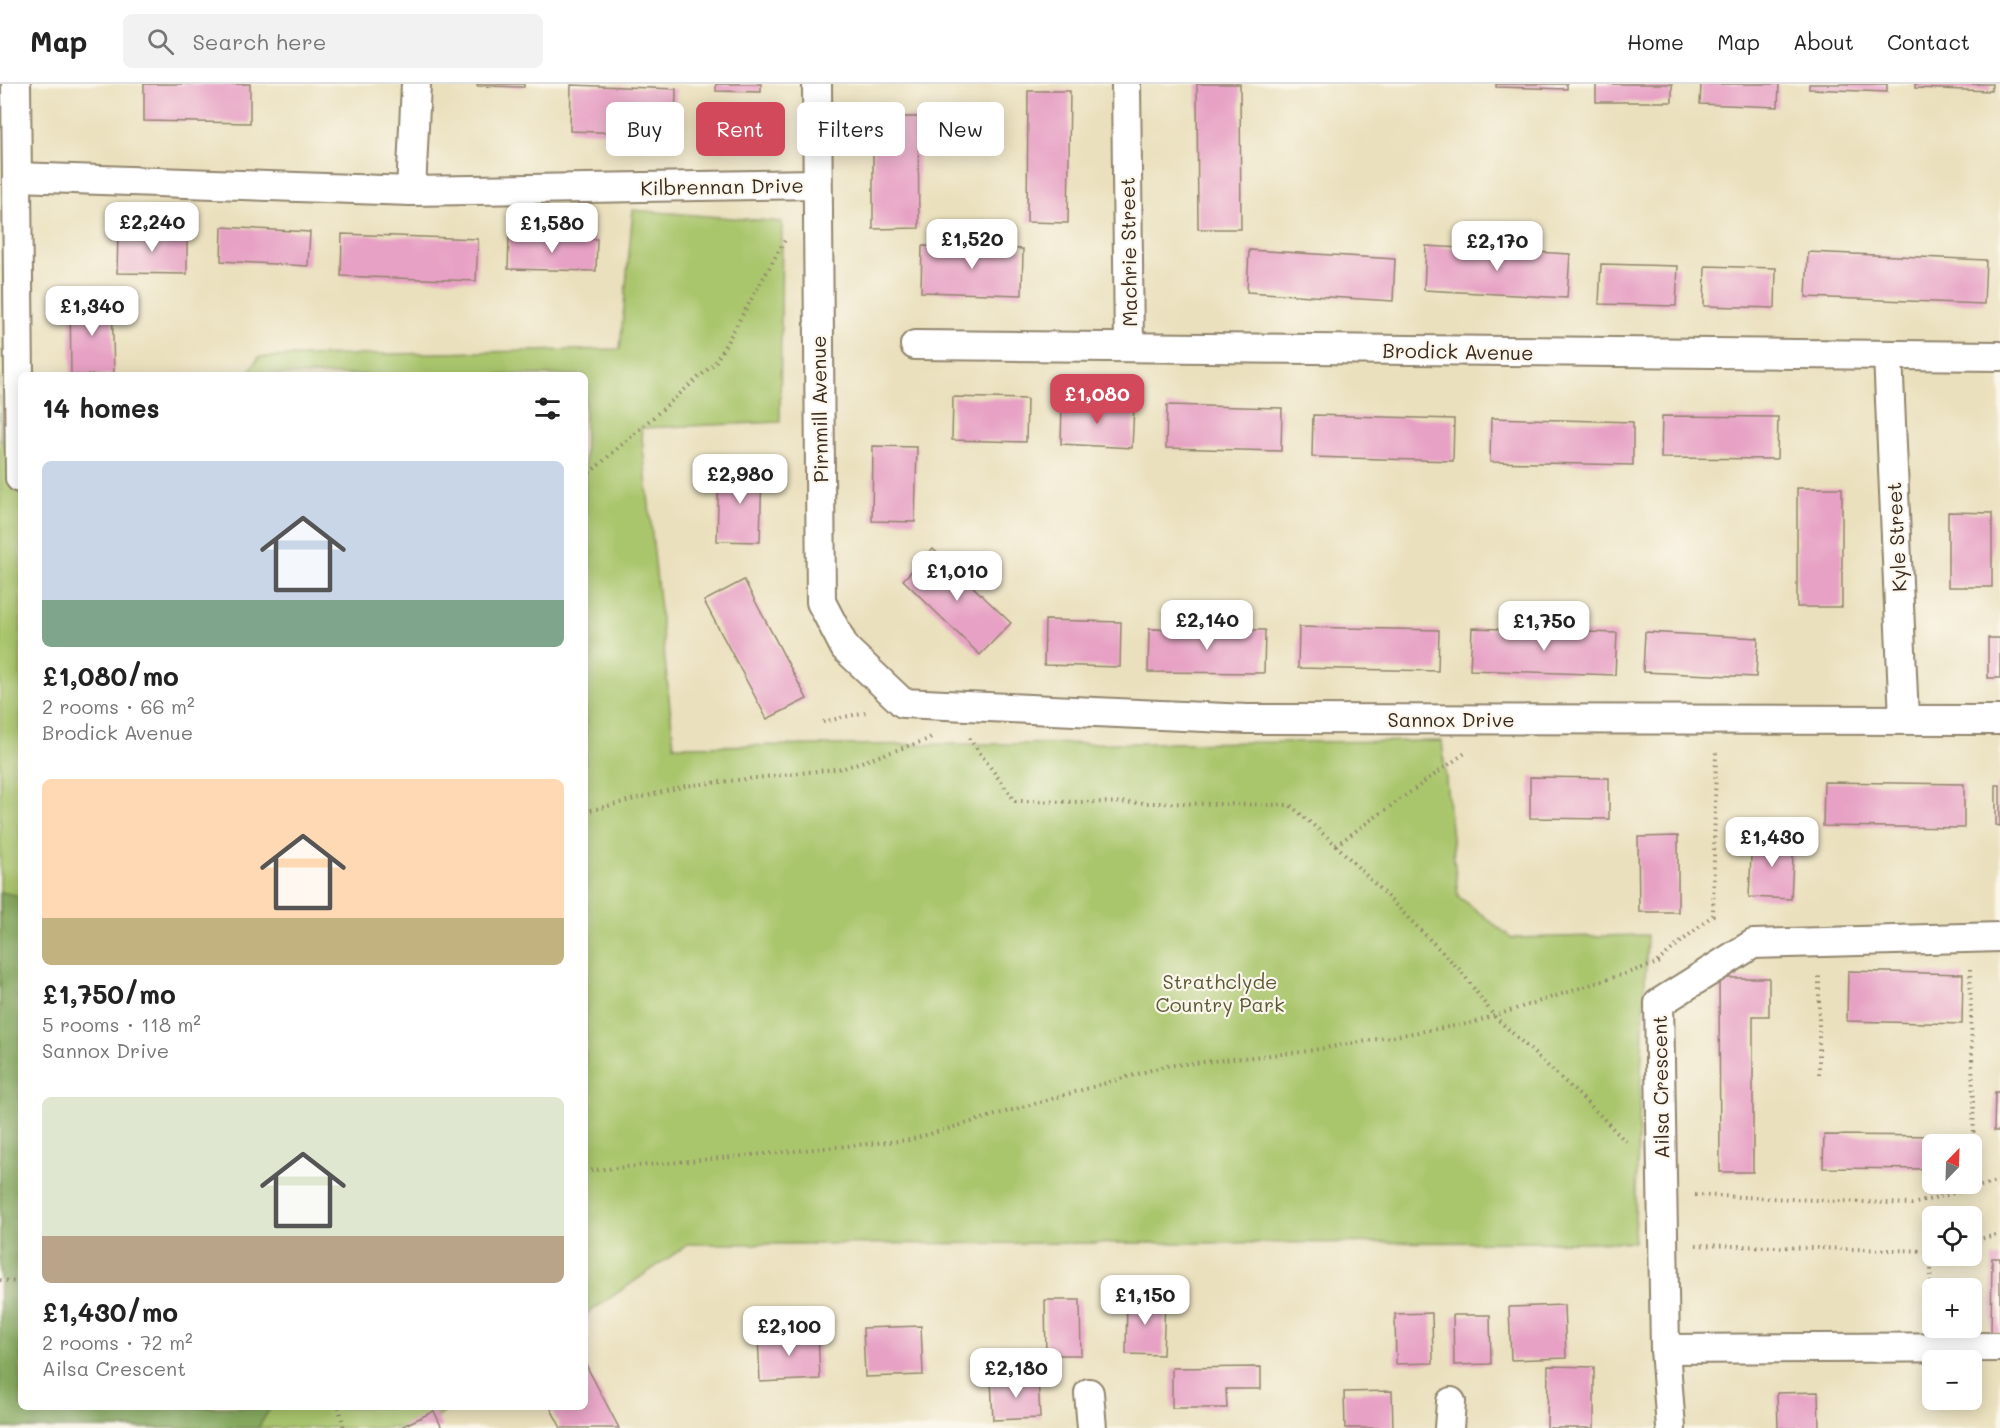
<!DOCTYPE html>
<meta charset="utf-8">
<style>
:root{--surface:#fff;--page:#f2f2f2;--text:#222;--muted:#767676;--line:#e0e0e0;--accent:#d1495b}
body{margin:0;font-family:Mali,sans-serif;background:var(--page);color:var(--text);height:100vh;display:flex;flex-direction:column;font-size:22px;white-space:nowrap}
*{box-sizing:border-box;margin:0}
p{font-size:20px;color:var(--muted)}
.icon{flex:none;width:33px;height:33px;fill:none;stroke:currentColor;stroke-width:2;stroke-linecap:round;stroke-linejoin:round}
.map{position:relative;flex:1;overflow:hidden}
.panel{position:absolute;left:18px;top:288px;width:570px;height:1038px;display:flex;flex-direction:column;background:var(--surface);border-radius:9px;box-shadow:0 3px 15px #0003}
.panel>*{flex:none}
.banner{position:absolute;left:606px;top:18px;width:570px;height:54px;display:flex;gap:12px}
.needle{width:39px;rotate:23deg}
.fabs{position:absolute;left:1922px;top:1050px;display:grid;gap:12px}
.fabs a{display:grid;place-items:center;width:60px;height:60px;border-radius:9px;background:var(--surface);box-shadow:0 3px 15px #0003;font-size:30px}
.price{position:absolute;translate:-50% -51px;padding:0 14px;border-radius:12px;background:#fff;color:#222;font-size:20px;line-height:39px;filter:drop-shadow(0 2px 3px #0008)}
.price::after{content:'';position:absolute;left:50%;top:36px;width:18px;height:14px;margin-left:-9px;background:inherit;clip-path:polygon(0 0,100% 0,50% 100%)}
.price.current{background:var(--accent);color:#fff}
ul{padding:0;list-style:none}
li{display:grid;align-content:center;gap:12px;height:318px;padding:0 24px}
li span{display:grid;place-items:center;height:186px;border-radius:9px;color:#555}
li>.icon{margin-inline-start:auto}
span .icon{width:108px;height:108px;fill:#fffc;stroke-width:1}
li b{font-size:26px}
h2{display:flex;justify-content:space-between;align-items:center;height:72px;padding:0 24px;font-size:26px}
.chip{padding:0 21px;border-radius:9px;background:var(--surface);box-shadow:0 3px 15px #0003;font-size:21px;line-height:54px}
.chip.current{background:var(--accent);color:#fff}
header{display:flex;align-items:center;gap:36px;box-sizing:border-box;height:84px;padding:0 30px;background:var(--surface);border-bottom:2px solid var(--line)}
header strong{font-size:28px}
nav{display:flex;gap:33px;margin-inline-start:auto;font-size:21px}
.search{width:420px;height:54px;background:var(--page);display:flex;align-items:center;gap:15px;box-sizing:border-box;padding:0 21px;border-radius:9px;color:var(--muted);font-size:22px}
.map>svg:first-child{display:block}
.green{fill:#aac66d;stroke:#727846;stroke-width:1.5}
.forest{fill:#87ab60;stroke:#616a3f;stroke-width:1.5}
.building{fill:#e7a1c4}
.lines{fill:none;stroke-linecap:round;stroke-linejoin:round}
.minor-casing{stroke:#92856e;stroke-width:32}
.path{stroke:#92856e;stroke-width:4;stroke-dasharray:1.5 4.5;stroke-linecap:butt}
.minor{stroke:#fff;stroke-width:28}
.labels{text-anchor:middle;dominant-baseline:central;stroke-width:4.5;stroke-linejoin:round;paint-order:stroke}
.street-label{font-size:20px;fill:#3b2a1e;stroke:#fbf7ec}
.park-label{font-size:20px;fill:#5c5936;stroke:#fbf7ec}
</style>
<header>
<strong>Map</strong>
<div class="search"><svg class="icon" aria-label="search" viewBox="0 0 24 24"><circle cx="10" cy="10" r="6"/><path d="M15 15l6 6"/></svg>Search here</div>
<nav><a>Home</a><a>Map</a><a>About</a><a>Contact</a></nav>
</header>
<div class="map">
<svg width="2000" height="1344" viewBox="0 0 2000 1344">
<rect width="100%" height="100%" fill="#fbf7ec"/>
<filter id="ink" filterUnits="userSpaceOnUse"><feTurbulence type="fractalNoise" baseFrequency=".0167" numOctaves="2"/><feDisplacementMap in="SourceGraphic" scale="12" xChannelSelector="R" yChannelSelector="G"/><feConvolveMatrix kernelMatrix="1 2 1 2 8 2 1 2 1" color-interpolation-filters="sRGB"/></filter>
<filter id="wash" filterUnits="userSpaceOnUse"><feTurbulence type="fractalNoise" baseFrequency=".008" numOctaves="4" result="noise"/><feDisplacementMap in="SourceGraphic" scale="24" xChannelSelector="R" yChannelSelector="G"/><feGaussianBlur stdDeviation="1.35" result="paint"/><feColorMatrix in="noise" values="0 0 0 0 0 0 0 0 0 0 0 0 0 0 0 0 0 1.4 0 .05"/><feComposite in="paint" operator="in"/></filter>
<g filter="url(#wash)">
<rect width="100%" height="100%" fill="#eae0bd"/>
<g class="green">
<polygon points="633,126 782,138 780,338 641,344 674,662 1442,657 1458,812 1512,854 1647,851 1634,1158 689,1160 585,1231 585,291 246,291 259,273 620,265"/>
<polygon points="0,291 1,356 21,356 21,1323 451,1323 421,1344 0,1344"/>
</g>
<polygon class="forest" points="0,808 21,812 21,1323 271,1323 258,1344 0,1344"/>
<g id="blocks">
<g class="building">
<polygon points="144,0 250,0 250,39 144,37"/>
<polygon points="477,0 524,0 524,3 477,2"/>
<polygon points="716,0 761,0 761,8 716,7"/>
<polygon points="1197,0 1240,0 1241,145 1198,145"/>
<polygon points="1496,0 1567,0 1567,5 1496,3"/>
<rect x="1596" y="0" width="76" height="18"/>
<polygon points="1701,0 1779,0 1778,23 1700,20"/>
<polygon points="1809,0 1887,0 1887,8 1809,5"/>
<polygon points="1915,0 1992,0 1991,7 1915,4"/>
<polygon points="571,1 676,5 675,51 570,47"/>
<polygon points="1028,7 1070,7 1068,139 1027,138"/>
<polygon points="873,33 918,33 919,144 873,145"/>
<polygon points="222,143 310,148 308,182 221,177"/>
<polygon points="118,148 187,149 187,190 117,189"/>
<polygon points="342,150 478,155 476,197 341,192"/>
<polygon points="509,152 597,155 596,187 508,185"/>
<polygon points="922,162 1023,165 1022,211 921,208"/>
<polygon points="1426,162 1570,170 1567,214 1424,206"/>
<polygon points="1249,166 1395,175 1393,217 1247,208"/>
<polygon points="1808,168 1986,176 1984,220 1806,213"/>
<polygon points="1601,180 1678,182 1676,222 1599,220"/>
<polygon points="1705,182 1776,184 1775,224 1704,222"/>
<polygon points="70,214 112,214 114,291 71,291"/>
<polygon points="953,313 1027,315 1026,358 952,356"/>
<polygon points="1062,318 1134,321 1132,364 1061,360"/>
<polygon points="1167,321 1282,324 1281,367 1166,364"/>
<polygon points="1313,331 1454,335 1453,377 1312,373"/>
<polygon points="1662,332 1778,333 1777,375 1661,374"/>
<polygon points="1491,334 1633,338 1633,381 1490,378"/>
<polygon points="873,362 917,363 915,438 872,437"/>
<polygon points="719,383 762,384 760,458 717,457"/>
<rect x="1797" y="404" width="45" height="119"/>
<polygon points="1948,428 1992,429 1992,503 1948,503"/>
<polygon points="933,465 1011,539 980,571 903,496"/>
<polygon points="744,496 807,615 767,635 704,517"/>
<polygon points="1045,536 1121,538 1120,583 1044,581"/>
<polygon points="1299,543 1439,546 1438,587 1298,584"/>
<polygon points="1472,544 1617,549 1615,591 1470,586"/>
<polygon points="1149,545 1265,546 1264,589 1148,588"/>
<polygon points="1645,548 1758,554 1756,593 1643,588"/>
<rect x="1988" y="554" width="12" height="40"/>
<polygon points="1530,693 1609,694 1609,735 1530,734"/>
<polygon points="1824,698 1964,700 1964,744 1823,742"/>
<polygon points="1996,701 2000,701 2000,742 1996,741"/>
<polygon points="1678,752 1678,828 1639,828 1638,753"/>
<polygon points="1752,752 1794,754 1791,815 1749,813"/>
<polygon points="1848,887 1963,890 1962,940 1847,937"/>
<polygon points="1719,894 1769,894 1769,932 1753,932 1753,1088 1720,1088"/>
<polygon points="1995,1008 2000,1008 2000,1047 1994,1047"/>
<polygon points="1824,1051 1954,1052 1954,1060 1932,1060 1932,1085 1823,1084"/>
<polygon points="1992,1174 2000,1174 2000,1249 1991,1249"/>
<polygon points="1127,1214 1165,1214 1163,1271 1126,1270"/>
<polygon points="1045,1216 1080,1216 1081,1271 1046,1271"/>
<polygon points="1564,1221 1566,1274 1511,1276 1509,1223"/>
<polygon points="1432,1229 1433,1279 1396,1280 1395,1230"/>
<polygon points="1453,1231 1490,1231 1491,1280 1454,1281"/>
<polygon points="921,1242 923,1291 865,1293 863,1244"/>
<polygon points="818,1249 820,1295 760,1298 758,1251"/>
<polygon points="585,1279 619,1344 561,1344 550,1323 585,1323"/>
<polygon points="1548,1282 1594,1283 1594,1344 1547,1344"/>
<polygon points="1261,1283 1261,1305 1226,1305 1227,1324 1172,1324 1172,1284"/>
<polygon points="1038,1293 1040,1334 993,1336 991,1296"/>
<polygon points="1392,1307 1393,1344 1345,1344 1344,1308"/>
<polygon points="1818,1308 1819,1344 1778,1344 1777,1309"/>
<polygon points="434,1327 442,1344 399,1344"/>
</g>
</g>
</g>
<g filter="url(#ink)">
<use href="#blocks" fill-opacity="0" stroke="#92856e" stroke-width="1.5"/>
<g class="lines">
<defs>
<g id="minor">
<polyline points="16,0 20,394"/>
<polyline points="817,0 821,518 845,564 903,619 1247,635 2000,636"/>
<polyline points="1126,0 1129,263"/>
<polyline points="17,93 411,107 817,100"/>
<polyline points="411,107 416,0"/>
<polyline points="915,261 2000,272"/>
<polyline points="1888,271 1904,635"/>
<polyline points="1665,1265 2000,1263"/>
<polyline points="1089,1309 1092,1344"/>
<polyline points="1449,1344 1451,1318"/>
<polyline points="1671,1344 1665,1265 1659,919 1753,860 2000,853"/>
</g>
</defs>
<use href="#minor" class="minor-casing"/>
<g class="path">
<polyline points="585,393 715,279 785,156"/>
<polyline points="823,638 866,628"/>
<polyline points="969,654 1015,717 1290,721 1336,761 1461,887 1494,932 1591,1022 1628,1060"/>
<polyline points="585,728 685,702 844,684 926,656 931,653"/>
<polyline points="1336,761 1465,669"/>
<polyline points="1657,878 1713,831 1716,666"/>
<polyline points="1970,885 1975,1104"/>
<polyline points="1819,990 1819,888"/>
<polyline points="585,1087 909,1056 1165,982 1301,968 1472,939 1661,878"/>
<polyline points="1695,1111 1912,1120 2000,1097"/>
<polyline points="1971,1157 2000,1150"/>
<polyline points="1696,1161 1932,1167"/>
<polyline points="1931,1167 1931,1233"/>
<polyline points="0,1196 21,1198"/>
<polyline points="339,1323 344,1344"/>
</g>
<use href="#minor" class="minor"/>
</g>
</g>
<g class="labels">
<g class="street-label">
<text transform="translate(722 102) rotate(-1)">Kilbrennan Drive</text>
<text transform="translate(1128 168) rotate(-91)">Machrie Street</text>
<text transform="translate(1458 267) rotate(1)">Brodick Avenue</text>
<text transform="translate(819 325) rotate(-91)">Pirnmill Avenue</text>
<text transform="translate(1896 453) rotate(-93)">Kyle Street</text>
<text x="1451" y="635">Sannox Drive</text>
<text transform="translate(1660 1003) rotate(-91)">Ailsa Crescent</text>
</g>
<g class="park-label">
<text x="1220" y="897">Strathclyde<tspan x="1220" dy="23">Country Park</tspan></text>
</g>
</g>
</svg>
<div class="fabs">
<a><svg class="needle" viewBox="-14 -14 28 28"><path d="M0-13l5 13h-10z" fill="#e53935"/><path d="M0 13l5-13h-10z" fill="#767676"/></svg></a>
<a><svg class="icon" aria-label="locate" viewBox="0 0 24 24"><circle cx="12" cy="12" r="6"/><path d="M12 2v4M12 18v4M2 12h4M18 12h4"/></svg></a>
<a>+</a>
<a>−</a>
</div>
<b class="price" style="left:152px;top:169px">£2,240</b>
<b class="price" style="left:552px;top:170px">£1,580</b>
<b class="price" style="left:972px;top:186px">£1,520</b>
<b class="price" style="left:1497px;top:188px">£2,170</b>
<b class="price" style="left:92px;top:253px">£1,340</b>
<b class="price current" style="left:1097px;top:341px">£1,080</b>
<b class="price" style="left:740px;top:421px">£2,980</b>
<b class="price" style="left:957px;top:518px">£1,010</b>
<b class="price" style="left:1207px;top:567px">£2,140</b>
<b class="price" style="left:1544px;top:568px">£1,750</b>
<b class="price" style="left:1772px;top:784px">£1,430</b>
<b class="price" style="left:1145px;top:1242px">£1,150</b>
<b class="price" style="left:789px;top:1273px">£2,100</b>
<b class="price" style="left:1016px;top:1315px">£2,180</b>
<div class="banner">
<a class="chip">Buy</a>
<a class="chip current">Rent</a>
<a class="chip">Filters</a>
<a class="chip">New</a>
</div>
<section class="panel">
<h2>14 homes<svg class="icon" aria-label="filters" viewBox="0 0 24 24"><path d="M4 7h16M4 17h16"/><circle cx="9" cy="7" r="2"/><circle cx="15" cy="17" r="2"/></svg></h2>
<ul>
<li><span style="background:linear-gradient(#c9d6e8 75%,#7fa58c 0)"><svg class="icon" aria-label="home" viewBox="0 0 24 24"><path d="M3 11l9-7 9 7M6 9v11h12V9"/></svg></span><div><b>£1,080/mo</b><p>2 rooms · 66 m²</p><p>Brodick Avenue</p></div></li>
<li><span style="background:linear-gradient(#ffd9b3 75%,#c2b280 0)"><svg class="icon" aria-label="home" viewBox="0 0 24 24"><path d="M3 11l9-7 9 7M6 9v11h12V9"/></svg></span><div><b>£1,750/mo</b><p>5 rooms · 118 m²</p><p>Sannox Drive</p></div></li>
<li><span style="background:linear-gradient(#dfe7d0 75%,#b9a48a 0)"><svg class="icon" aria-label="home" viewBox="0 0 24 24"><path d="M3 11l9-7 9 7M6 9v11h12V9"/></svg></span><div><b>£1,430/mo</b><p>2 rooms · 72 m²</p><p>Ailsa Crescent</p></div></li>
</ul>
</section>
</div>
